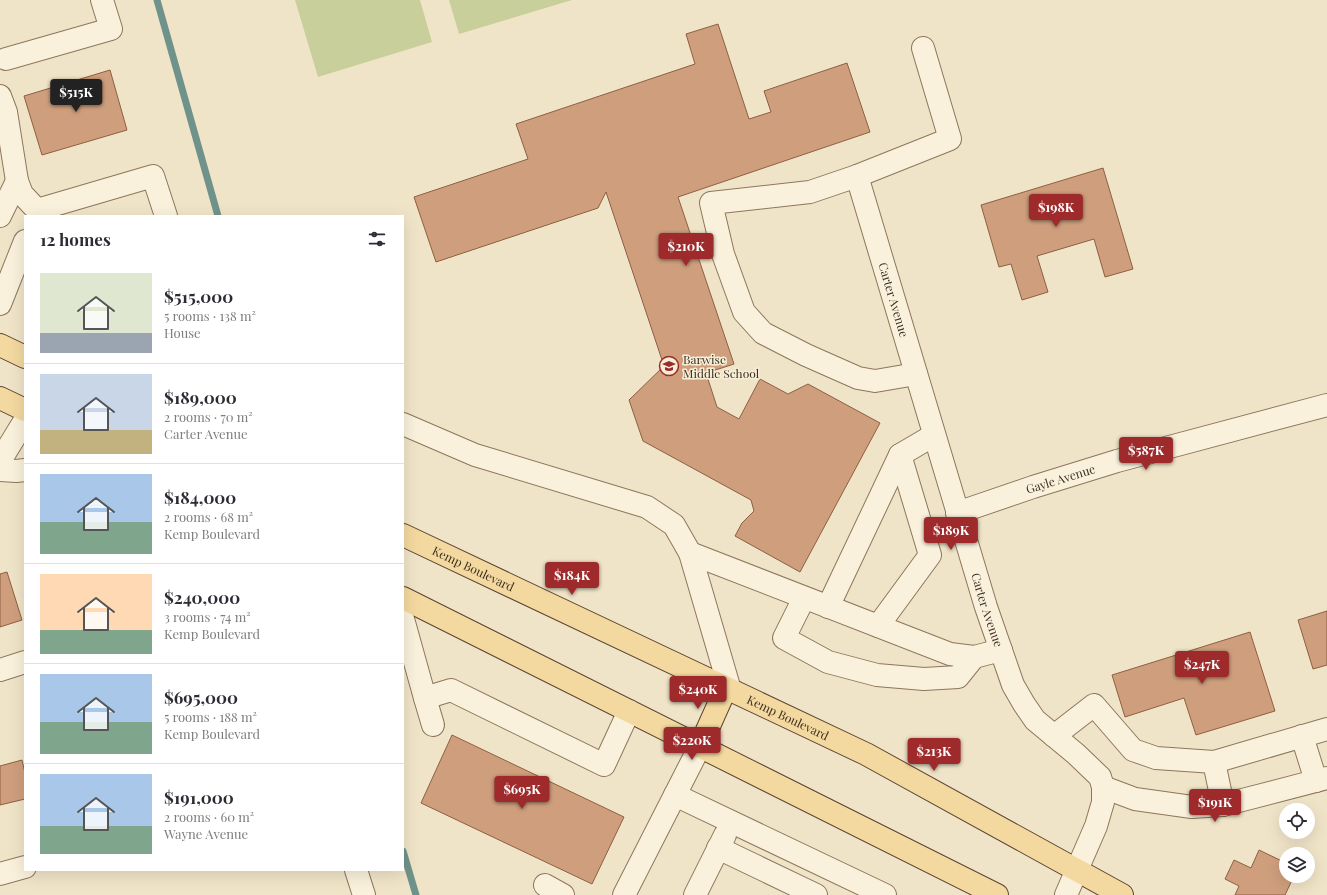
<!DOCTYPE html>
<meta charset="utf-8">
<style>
:root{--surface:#fff;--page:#f2f2f3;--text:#2b2b33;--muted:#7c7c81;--line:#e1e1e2;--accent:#9e2a2b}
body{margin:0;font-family:"Playfair Display",serif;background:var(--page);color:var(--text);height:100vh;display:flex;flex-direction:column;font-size:15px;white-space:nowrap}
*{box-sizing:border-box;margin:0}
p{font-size:13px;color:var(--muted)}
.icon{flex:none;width:22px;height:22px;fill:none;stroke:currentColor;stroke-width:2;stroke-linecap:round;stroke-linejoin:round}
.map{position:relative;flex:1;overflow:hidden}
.panel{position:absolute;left:24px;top:215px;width:380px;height:656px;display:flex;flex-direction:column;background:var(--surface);border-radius:0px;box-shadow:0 4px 16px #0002}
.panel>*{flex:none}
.tools{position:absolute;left:1279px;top:803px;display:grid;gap:8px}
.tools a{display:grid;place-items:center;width:36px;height:36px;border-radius:50%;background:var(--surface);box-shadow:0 4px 16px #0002;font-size:20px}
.price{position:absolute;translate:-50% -34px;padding:0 9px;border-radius:4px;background:var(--accent);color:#fff;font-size:13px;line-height:26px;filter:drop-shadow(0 1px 2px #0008)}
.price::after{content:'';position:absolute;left:50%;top:24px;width:12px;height:9px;margin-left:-6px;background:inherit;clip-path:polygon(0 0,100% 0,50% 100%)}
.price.current{background:#222;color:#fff}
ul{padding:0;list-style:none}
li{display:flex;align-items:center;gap:12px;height:100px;padding:0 16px}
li+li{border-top:1px solid var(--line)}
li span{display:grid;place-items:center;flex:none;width:112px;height:80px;border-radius:0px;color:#555}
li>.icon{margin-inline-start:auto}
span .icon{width:48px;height:48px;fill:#fffc;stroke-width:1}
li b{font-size:17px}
h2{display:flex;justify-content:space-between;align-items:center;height:48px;padding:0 16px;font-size:17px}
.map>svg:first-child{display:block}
.green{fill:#c9cf9b}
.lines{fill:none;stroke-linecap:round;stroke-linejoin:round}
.stream{stroke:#6f938a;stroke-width:7}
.building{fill:#cf9f7d;stroke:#8d5f41}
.minor-casing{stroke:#8d765c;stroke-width:24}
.major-casing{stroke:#5b4430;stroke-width:24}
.minor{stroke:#faf1dc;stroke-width:22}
.major{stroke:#f3d9a0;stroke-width:22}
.labels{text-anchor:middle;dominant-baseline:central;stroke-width:3;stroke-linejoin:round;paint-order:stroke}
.street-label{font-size:12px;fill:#3d2e20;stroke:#f7eed8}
.poi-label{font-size:12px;fill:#3d2e20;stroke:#f7eed8;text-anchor:start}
</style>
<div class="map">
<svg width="1327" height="895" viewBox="0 0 1327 895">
<rect width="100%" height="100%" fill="#f0e4c8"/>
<g class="green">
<polygon points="295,0 420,0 432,42 318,77"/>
<polygon points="449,0 572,0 459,34"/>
</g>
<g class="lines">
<g class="stream">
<polyline points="157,0 218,216"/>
<polyline points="403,851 416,895"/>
</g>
</g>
<g class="building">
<polygon points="718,24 749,119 771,112 764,91 847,63 870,132 678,197 734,364 706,373 717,407 739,419 760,379 788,394 808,384 880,423 800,572 735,536 742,523 754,511 751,500 643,441 629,400 664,366 606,192 598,208 436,262 414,197 528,159 516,124 695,64 686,34"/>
<polygon points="110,70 127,130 42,155 24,96"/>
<polygon points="1103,168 1133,269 1105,277 1094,239 1037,256 1048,292 1022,300 1011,264 999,267 981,205"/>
<polygon points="7,572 22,620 0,627 0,574"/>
<polygon points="1327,611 1327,665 1313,669 1298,620"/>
<polygon points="1250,632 1275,711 1196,735 1184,698 1125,717 1112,675"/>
<polygon points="452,735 624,817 592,884 421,803"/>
<polygon points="22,760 25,773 25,799 0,805 0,766"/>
<polygon points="1259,850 1286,863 1286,876 1294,876 1285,895 1235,895 1239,886 1225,879 1234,860 1251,868"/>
</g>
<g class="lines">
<defs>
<g id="minor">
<polyline points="6,59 111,29 102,0"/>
<polyline points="0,96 6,112 17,181 22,194 37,210 153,176 166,216"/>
<path id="s1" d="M 857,176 L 986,607 L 1013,685 L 1024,704 L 1035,720 L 1076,754 L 1100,777 L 1103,787 L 1103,802 L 1096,826 L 1066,895"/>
<polyline points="0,216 17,181"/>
<polyline points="0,304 25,241"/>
<polyline points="916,374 875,381 858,378 806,355 763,333 744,312 723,254 711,203 810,192 857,176 950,139 923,48"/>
<polyline points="403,424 475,455 647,507 674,525 690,553 730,690"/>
<polyline points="0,461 25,420"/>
<polyline points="0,470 16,471 25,470"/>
<path id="s2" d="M 957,513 L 1033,487 L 1117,461 L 1327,405"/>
<polyline points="690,553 950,654 974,657 1001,650"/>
<polyline points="804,598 784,638 828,662 877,675 924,679 958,677 974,657"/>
<polyline points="828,607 900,455 934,435"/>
<polyline points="403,619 425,698 451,690 604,765 629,711"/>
<polyline points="878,626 930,555 900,455"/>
<polyline points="0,670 25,662"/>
<polyline points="425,698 433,725"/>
<polyline points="1054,736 1094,705 1133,750 1156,758 1214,762 1327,729"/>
<polyline points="1302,736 1316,781"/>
<polyline points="1214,762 1223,805"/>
<polyline points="1103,787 1135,799 1192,807 1223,805 1327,778"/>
<polyline points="675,795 885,895"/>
<polyline points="718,848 816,895"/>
<polyline points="356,870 364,895"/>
<polyline points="0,874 25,867"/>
<polyline points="545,885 563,895"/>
<polyline points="624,895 700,746"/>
<polyline points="695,895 725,835"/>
</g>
<g id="major">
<polyline points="0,345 25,357"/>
<polyline points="0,398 25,410"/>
<path id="s3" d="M 403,535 L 866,754 L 1122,895"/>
<polyline points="403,598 997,895"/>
<polyline points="700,746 726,688"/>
</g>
</defs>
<use href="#minor" class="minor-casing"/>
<use href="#major" class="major-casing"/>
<use href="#minor" class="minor"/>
<use href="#major" class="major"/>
</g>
<defs>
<symbol id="school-ring" viewBox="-11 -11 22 22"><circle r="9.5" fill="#f7eed8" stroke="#9e2a2b" stroke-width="1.5"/><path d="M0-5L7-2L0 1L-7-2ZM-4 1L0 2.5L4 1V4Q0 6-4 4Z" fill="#9e2a2b"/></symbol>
</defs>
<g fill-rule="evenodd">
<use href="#school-ring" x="658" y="355" width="22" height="22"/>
</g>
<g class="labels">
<g class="street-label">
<text stroke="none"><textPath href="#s1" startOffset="129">Carter Avenue</textPath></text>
<text stroke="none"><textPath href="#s2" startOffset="109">Gayle Avenue</textPath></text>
<text stroke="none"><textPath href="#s3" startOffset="78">Kemp Boulevard</textPath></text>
<text stroke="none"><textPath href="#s1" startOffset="453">Carter Avenue</textPath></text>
<text stroke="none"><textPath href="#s3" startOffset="426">Kemp Boulevard</textPath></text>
</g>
<g class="poi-label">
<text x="683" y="359">Barwise<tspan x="683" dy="14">Middle School</tspan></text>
</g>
</g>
</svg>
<div class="tools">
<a><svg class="icon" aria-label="locate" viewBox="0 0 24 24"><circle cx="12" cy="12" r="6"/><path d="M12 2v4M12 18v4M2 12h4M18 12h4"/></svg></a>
<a><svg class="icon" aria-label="layers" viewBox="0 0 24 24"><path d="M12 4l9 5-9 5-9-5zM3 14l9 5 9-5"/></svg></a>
</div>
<b class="price current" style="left:76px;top:113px">$515K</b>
<b class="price" style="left:1056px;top:228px">$198K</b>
<b class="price" style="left:686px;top:267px">$210K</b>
<b class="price" style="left:1146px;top:471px">$587K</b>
<b class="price" style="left:951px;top:551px">$189K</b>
<b class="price" style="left:572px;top:596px">$184K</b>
<b class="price" style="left:1202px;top:685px">$247K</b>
<b class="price" style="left:698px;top:710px">$240K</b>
<b class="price" style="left:692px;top:761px">$220K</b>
<b class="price" style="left:934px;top:772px">$213K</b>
<b class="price" style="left:522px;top:810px">$695K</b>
<b class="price" style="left:1215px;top:823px">$191K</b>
<section class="panel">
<h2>12 homes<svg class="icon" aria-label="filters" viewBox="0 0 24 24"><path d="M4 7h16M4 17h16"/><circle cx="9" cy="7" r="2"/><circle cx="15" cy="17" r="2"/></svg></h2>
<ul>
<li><span style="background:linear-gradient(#dfe7d0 75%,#9aa5b1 0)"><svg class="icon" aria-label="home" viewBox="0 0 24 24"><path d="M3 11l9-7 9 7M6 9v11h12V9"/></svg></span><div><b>$515,000</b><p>5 rooms · 138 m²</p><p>House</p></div></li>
<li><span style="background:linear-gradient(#c9d6e8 70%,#c2b280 0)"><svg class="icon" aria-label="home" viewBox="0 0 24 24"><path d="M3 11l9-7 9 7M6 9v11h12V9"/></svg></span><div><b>$189,000</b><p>2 rooms · 70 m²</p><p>Carter Avenue</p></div></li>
<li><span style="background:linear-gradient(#a9c7e8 60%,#7fa58c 0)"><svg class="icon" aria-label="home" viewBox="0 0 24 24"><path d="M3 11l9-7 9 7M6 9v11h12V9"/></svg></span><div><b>$184,000</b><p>2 rooms · 68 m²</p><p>Kemp Boulevard</p></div></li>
<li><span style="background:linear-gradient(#ffd9b3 70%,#7fa58c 0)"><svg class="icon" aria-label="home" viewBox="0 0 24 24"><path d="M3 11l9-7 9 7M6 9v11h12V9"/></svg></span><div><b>$240,000</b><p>3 rooms · 74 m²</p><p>Kemp Boulevard</p></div></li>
<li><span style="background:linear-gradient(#a9c7e8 60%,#7fa58c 0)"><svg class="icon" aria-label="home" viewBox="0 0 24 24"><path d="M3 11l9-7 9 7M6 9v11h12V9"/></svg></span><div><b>$695,000</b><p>5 rooms · 188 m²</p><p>Kemp Boulevard</p></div></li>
<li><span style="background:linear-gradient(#a9c7e8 65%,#7fa58c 0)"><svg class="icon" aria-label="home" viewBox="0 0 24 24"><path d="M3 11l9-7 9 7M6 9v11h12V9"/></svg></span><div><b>$191,000</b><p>2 rooms · 60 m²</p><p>Wayne Avenue</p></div></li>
</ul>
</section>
</div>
